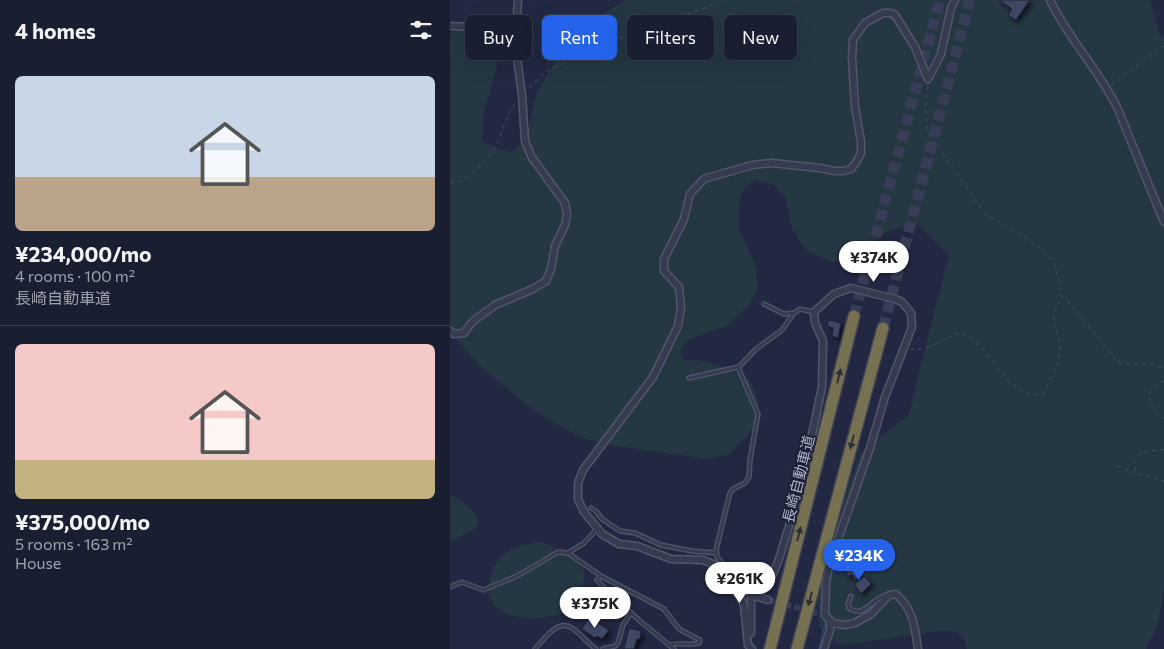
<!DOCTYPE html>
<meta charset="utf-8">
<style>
:root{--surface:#1a1e31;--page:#272b3d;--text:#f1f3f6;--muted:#9fa2ab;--line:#383c4d;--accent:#2563eb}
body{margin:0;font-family:Commissioner,"Noto Sans JP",sans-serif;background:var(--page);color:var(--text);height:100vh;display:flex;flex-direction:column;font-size:19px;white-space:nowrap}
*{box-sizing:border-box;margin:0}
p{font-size:16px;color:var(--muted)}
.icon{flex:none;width:28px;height:28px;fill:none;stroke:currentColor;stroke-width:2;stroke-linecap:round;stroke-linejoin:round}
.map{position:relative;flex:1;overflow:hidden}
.panel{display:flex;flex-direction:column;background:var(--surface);width:450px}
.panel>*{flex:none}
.top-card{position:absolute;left:15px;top:15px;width:475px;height:45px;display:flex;gap:10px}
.price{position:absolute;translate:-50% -42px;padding:0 11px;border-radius:18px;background:#fff;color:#222;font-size:16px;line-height:32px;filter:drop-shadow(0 1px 2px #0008)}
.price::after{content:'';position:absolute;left:50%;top:30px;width:15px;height:11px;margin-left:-8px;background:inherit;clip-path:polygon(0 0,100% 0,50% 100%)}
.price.on{background:var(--accent);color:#fff}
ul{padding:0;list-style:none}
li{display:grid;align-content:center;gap:10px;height:265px;padding:0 15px}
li+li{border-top:1px solid var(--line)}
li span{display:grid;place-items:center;height:155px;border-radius:8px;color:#555}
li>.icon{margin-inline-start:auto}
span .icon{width:90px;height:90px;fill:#fffc;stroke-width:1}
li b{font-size:21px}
h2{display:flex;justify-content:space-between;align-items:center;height:60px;padding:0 15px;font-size:21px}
.chip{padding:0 18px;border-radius:8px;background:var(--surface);box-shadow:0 5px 20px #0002,0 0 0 1px var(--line);font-size:18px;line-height:45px}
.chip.on{background:var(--accent);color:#fff}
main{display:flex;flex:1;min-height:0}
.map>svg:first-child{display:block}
.green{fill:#243742}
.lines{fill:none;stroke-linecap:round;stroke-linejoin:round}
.stream{stroke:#323c68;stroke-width:2}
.building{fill:#404763;stroke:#1d2237;filter:url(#shadow)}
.minor-tunnel{stroke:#383d56;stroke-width:6;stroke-dasharray:6 3;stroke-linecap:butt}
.motorway-tunnel{stroke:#383d56;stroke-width:11;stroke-dasharray:11 5.5;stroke-linecap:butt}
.service-casing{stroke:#51566b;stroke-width:5.5}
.minor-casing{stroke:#51566b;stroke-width:9}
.motorway-casing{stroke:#3e4358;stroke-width:14}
.path{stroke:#3f535c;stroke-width:1;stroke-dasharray:4 4;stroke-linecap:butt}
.service{stroke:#363b50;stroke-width:3}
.minor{stroke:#363b50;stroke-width:6}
.motorway{stroke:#777152;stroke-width:11}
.oneway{fill:#2d303b}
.labels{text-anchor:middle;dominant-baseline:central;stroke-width:4;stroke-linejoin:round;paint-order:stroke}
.street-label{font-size:15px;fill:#b2b6cb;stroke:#1b2035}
</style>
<main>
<section class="panel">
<h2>4 homes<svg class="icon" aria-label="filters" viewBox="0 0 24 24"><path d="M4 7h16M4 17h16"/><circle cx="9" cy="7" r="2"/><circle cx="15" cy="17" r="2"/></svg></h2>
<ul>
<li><span style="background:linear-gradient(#c9d6e8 65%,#b9a48a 0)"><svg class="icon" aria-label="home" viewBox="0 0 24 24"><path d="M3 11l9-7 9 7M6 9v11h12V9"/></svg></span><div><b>¥234,000/mo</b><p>4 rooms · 100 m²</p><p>長崎自動車道</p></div></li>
<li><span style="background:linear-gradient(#f6c9c9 75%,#c2b280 0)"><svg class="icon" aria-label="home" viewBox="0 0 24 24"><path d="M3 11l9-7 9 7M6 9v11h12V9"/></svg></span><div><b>¥375,000/mo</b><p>5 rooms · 163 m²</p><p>House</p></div></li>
</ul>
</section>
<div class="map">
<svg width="714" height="649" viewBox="0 0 714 649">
<defs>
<filter id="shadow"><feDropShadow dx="3" dy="3" stdDeviation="2.5" flood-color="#0009"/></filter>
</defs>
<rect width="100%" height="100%" fill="#222841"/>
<g class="green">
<path d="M 175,0 L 700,0 L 710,36 L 714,35 L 714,585 L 708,625 L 696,649 L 517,649 C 513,631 506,631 489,631 L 393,645 L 374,635 L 369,626 L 368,598 L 384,529 L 409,456 L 419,445 L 457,417 L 462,405 L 465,387 L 499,255 L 468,224 L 440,230 L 398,262 L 381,262 L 357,251 L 343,231 L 335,197 L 324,185 L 306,180 L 296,186 L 290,198 L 289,230 L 306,266 L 308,289 L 299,305 L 278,325 L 238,340 L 231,350 L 233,360 L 250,360 L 276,367 L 299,379 L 309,402 L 302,430 L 280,454 L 258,459 L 165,446 L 131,438 L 83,410 L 31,367 L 0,332 L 0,34 L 6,29 C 25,29 35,31 50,44 L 47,67 L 34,112 L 32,140 L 43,147 L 61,152 C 85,134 77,117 87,94 C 98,69 119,42 139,23 C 150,14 163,8 175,0 Z"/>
<path d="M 0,495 C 14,501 23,508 29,522 L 24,530 L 0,541 Z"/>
<path d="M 91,542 C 105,547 129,556 134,572 C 136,578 133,585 130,590 C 128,596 125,602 122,607 C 112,619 73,620 59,615 C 56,614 52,611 49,609 C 30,599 40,564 55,553 C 65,545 79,544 91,542 Z"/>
</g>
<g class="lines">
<polyline class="stream" points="369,649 375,624"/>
</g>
<g class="building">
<polygon points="549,0 580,0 566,20 558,15 562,9"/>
<polygon points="379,320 391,323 388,338 382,336 383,328 377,326"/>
<polygon points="396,569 407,569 407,582 415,576 421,584 411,594 404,584 407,582 402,575 397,576"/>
<polygon points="139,618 159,630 152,639 147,636 145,638 132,629"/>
<polygon points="179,628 191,631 190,639 187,639 184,649 174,649"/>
</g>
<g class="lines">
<polyline class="minor-tunnel" points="318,600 375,615"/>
<g class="motorway-tunnel">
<polyline points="404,316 490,0"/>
<polyline points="433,328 520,0"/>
</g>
<defs>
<g id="service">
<polyline points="314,304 334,314 343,313"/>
<polyline points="289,367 306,349 332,330 344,313 350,309 364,312"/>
<polyline points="239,378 288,367 308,414 300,460 299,477 295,483 283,489 280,493 266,550 267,557 300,594"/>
<polyline points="141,508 146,511 152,519 170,531 185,533 211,545 242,551 267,553"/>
<polyline points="118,553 134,543 147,529"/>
<path d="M 151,576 L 214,609 L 229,629 L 250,640 L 249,643 C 239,646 231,642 220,645"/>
<polyline points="0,587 12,582 33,590 67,576 108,552 118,553 151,576 147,580 159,593 190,621 224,649"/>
<path d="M 401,596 L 398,604 L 399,608 C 415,620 424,595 438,595"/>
<path d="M 85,649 C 93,640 108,618 122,628 C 131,634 137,643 146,649"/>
<polyline points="153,649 165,646 168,643 173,625 181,613"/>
</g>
<g id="minor">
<path d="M 600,0 C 618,38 648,69 667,107 L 714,222"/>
<polyline points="0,26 66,29"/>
<polyline points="0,331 4,334 14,333 22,322 45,305 83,289 96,281 101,269 105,246 115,225 117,215 115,203 81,156 75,141 72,95 67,58 66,29 68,0"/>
<path d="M 301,595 L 321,578 L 328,562 L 351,487 L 372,387 L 373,341 L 365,323 L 364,312 L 384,294 L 401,288 L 445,299 L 452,302 L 461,313 L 462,327 L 435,397 L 420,448 L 380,562 L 376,582 L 375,615 L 382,623 L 395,625 L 405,623 L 421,614 L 439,595 L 446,594 C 463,609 465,627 468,649"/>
<polyline points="301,633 301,595 318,600"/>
<polyline points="302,649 298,645 294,605 285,589 265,565 253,560 221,559 187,546 169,544 152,534 134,512 128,499 128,483 133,470 203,377 228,326 231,308 229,287 214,271 214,259 234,219 240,194 254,179 302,165 322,163 370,168 384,171 393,171 401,169 407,161 411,153 411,142 405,107 402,58 403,40 415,23 433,13 440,13 445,15 465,47 478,79 491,54 501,8 505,0"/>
<polyline points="374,649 380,630 380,620"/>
</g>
<g id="motorway">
<polyline points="320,649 404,316"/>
<polyline points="347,649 433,328"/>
</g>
</defs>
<use href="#service" class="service-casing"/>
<use href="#minor" class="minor-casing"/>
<use href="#motorway" class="motorway-casing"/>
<g class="path">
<polyline points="478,86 475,108 478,133 536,215 580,240 594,251 604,263 612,296"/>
<polyline points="661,86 712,46 714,47"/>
<polyline points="79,88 95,72 151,45 254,8 264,3 265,0"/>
<path d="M 0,182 C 8,184 15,179 21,174 C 35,163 45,151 51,134 C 55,123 58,112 66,102"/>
<path d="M 460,349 C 480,351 492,338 510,333 C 545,344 552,399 593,394 L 608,364 L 610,344 L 603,321 L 605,310 L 613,296 L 644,332 L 667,362 L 676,364 L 706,364 L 714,370"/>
<path d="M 714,380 L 699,394 C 699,406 705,412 714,419"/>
<path d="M 714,450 C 701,451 693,449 684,460 L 686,473 L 714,481"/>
<polyline points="667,466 685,473"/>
</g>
<use href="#service" class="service"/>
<use href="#minor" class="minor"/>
<use href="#motorway" class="motorway"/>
</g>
<defs><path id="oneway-solid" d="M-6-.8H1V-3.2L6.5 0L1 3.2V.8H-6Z" transform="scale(1.25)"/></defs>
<g class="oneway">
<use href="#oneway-solid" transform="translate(389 376) rotate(-76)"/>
<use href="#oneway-solid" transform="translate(402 442) rotate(105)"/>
<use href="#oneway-solid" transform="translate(349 534) rotate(-76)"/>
<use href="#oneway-solid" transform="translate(360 599) rotate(105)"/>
</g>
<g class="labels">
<g class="street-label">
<text transform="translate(348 479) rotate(-76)">長崎自動車道</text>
</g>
</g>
</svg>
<b class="price" style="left:424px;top:283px">¥374K</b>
<b class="price on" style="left:409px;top:581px">¥234K</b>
<b class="price" style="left:290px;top:604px">¥261K</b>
<b class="price" style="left:145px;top:629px">¥375K</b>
<div class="top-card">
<a class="chip">Buy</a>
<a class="chip on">Rent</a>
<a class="chip">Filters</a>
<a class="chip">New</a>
</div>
</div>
</main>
